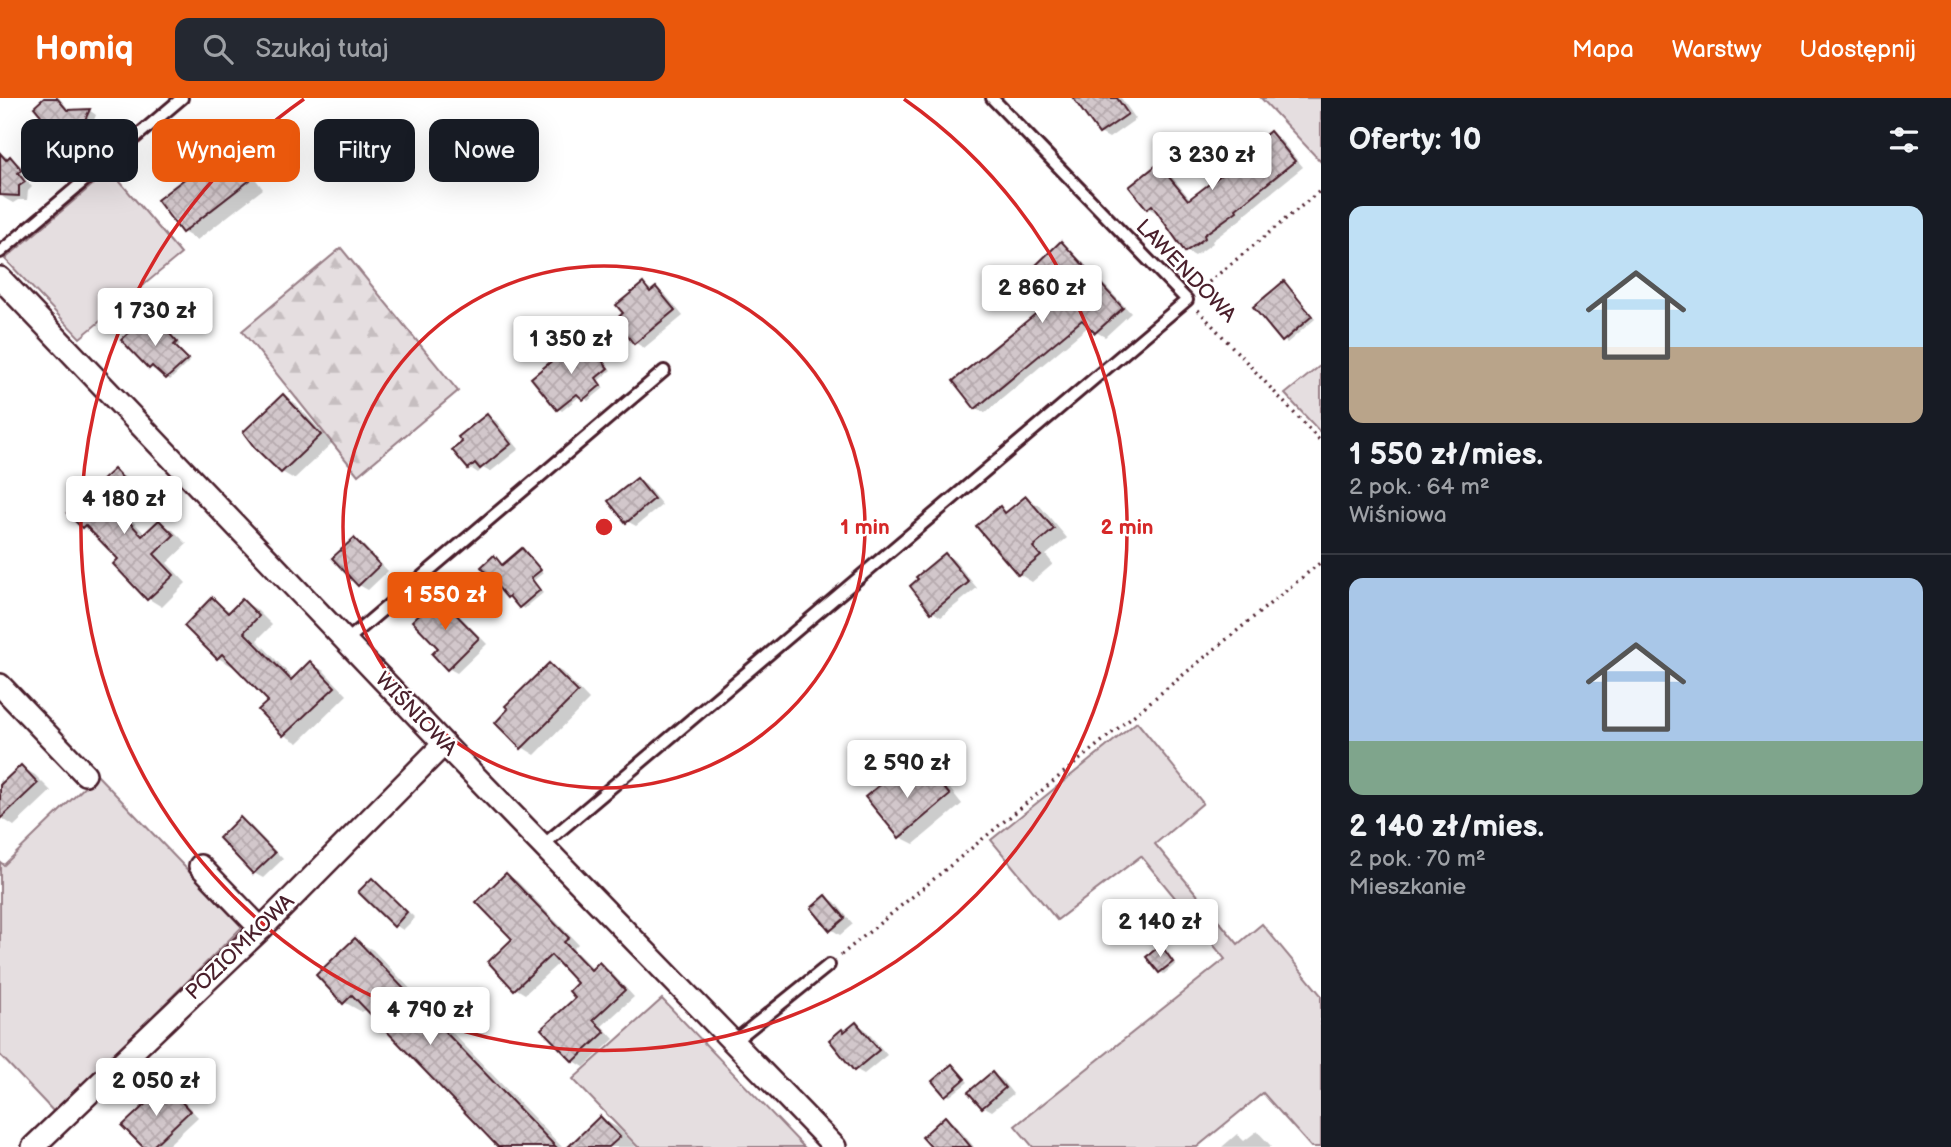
<!DOCTYPE html>
<html lang="pl">
<meta charset="utf-8">
<style>
:root{--surface:#171b24;--page:#242831;--text:#f1f3f6;--muted:#9ea1a6;--line:#363941;--accent:#ea580c}
body{margin:0;font-family:"Balsamiq Sans",sans-serif;background:var(--page);color:var(--text);height:100vh;display:flex;flex-direction:column;font-size:26px;white-space:nowrap}
*{box-sizing:border-box;margin:0}
p{font-size:23px;color:var(--muted)}
.icon{flex:none;width:38px;height:38px;fill:none;stroke:currentColor;stroke-width:2;stroke-linecap:round;stroke-linejoin:round}
.map{position:relative;flex:1;overflow:hidden}
.drawer{display:flex;flex-direction:column;background:var(--surface);width:630px}
.drawer>*{flex:none}
.guide{position:absolute;left:21px;top:21px;width:665px;height:63px;display:flex;gap:14px}
.price{position:absolute;translate:-50% -60px;padding:0 16px;border-radius:7px;background:#fff;color:#222;font-size:23px;line-height:46px;filter:drop-shadow(0 2px 4px #0008)}
.price::after{content:'';position:absolute;left:50%;top:42px;width:21px;height:16px;margin-left:-10px;background:inherit;clip-path:polygon(0 0,100% 0,50% 100%)}
.price.current{background:var(--accent);color:#fff}
ul{padding:0;list-style:none}
li{display:grid;align-content:center;gap:14px;height:371px;padding:0 28px}
li+li{border-top:2px solid var(--line)}
li span{display:grid;place-items:center;height:217px;border-radius:14px;color:#555}
li>.icon{margin-inline-start:auto}
span .icon{width:126px;height:126px;fill:#fffc;stroke-width:1}
li b{font-size:30px}
h2{display:flex;justify-content:space-between;align-items:center;height:84px;padding:0 28px;font-size:30px}
.chip{padding:0 24px;border-radius:14px;background:var(--surface);box-shadow:0 7px 28px #0002;font-size:24px;line-height:63px}
.chip.current{background:var(--accent);color:#fff}
header{display:flex;align-items:center;gap:42px;box-sizing:border-box;height:98px;padding:0 35px;background:var(--accent);color:#fff}
header strong{font-size:33px}
nav{display:flex;gap:38px;margin-inline-start:auto;font-size:24px}
.search{width:490px;height:63px;background:var(--page);display:flex;align-items:center;gap:18px;box-sizing:border-box;padding:0 24px;border-radius:14px;color:var(--muted);font-size:26px}
main{display:flex;flex:1;min-height:0}
.map>svg:first-child{display:block}
.green{fill:#e5dee0;stroke:#987e86;stroke-width:2}
.forest{fill:url(#forest-firs);stroke:#987e86;stroke-width:2}
.shadow{fill:#0003}
.building{fill:url(#building-cross-hatch);stroke:#4a1f2b;stroke-width:2}
.lines{fill:none;stroke-linecap:round;stroke-linejoin:round}
.lane-casing{stroke:#4a1f2b;stroke-width:16}
.street-casing{stroke:#4a1f2b;stroke-width:26}
.path{stroke:#4a1f2b;stroke-width:3.5;stroke-dasharray:2 5;stroke-linecap:butt}
.lane{stroke:#fff;stroke-width:10}
.street{stroke:#fff;stroke-width:21}
.ring{fill:none;stroke:#d62828;stroke-width:3.5}
.labels{text-anchor:middle;dominant-baseline:central;stroke-width:5;stroke-linejoin:round;paint-order:stroke}
.street-label{font-size:21px;fill:#4a1f2b;stroke:#fff}
.centre{fill:#d62828;stroke:#fff;stroke-width:3.5}
.ring-label{font-size:21px;text-anchor:middle;font-weight:bold;fill:#d62828;stroke:#fff;stroke-width:5;stroke-linejoin:round;paint-order:stroke}
</style>
<header>
<strong>Homiq</strong>
<div class="search"><svg class="icon" aria-label="search" viewBox="0 0 24 24"><circle cx="10" cy="10" r="6"/><path d="M15 15l6 6"/></svg>Szukaj tutaj</div>
<nav><a>Mapa</a><a>Warstwy</a><a>Udostępnij</a></nav>
</header>
<main>
<div class="map">
<svg width="1321" height="1049" viewBox="0 0 1321 1049">
<defs>
<pattern id="forest-firs" width="22" height="20" patternUnits="userSpaceOnUse" patternTransform="scale(1.75)"><rect width="22" height="20" fill="#e5dee0"/><path d="M5 1l3.5 6h-7zM16 11l3.5 6h-7z" fill="#c6bec0"/></pattern>
<pattern id="building-cross-hatch" width="8" height="8" patternUnits="userSpaceOnUse" patternTransform="scale(1.75)"><rect width="8" height="8" fill="#d2c7cb"/><path d="M0 0l8 8M0 8l8-8" fill="none" stroke="#b6aaae"/></pattern>
</defs>
<rect width="100%" height="100%" fill="#fff"/>
<filter id="ink" filterUnits="userSpaceOnUse"><feTurbulence type="fractalNoise" baseFrequency=".0143" numOctaves="2"/><feDisplacementMap in="SourceGraphic" scale="14" xChannelSelector="R" yChannelSelector="G"/><feConvolveMatrix kernelMatrix="1 2 1 2 8 2 1 2 1" color-interpolation-filters="sRGB"/></filter>
<g filter="url(#ink)">
<g class="green">
<polygon points="1261,0 1321,0 1321,64"/>
<polygon points="110,72 181,156 80,240 5,161"/>
<polygon points="1321,267 1321,335 1285,296"/>
<polygon points="1137,624 1203,705 1155,746 1238,846 1262,826 1321,897 1321,1049 1311,1049 1263,995 1197,1049 1033,1049 1015,1028 1225,861 1141,758 1057,822 991,742"/>
<polygon points="97,677 242,829 55,1015 0,957 0,764 4,767"/>
<polygon points="662,901 804,1049 638,1049 573,981"/>
</g>
<polygon class="forest" points="341,150 458,293 358,377 242,233"/>
<g class="shadow">
<polygon points="47,0 59,0 71,14 89,12 96,17 92,27 96,33 71,54 63,49 47,21"/>
<polygon points="1075,0 1121,0 1136,21 1109,40 1100,35"/>
<polygon points="209,31 223,39 226,43 231,40 244,48 259,67 250,74 263,91 197,142 183,134 195,75"/>
<polygon points="1270,35 1279,40 1303,69 1244,117 1245,118 1212,143 1213,145 1195,158 1186,153 1159,114 1157,115 1148,110 1132,90 1158,68 1167,73 1191,102 1224,77"/>
<polygon points="0,55 19,66 29,78 25,81 32,89 28,93 27,102 18,102 13,105 4,100 0,95"/>
<polygon points="1061,146 1070,151 1131,215 1105,239 1096,234 1090,227 985,315 976,310 955,284 1063,196"/>
<polygon points="1284,185 1288,188 1315,221 1287,245 1283,242"/>
<polygon points="643,187 654,193 656,191 665,196 683,218 644,250 636,245 626,216"/>
<polygon points="150,223 157,231 164,230 180,246 177,249 190,263 170,282 156,269 154,272 150,269"/>
<polygon points="587,246 591,248 611,272 598,283 604,290 588,303 581,297 562,313 558,310 576,255"/>
<polygon points="283,298 295,305 332,345 294,381 282,374"/>
<polygon points="487,318 496,323 519,351 490,374 483,370 478,375 469,369"/>
<polygon points="114,373 128,381 140,395 122,412 146,437 159,424 173,432 187,446 167,465 186,485 162,509 149,501 116,466 120,462 97,437 83,429"/>
<polygon points="637,382 646,387 662,407 636,428 627,423"/>
<polygon points="1026,400 1040,408 1067,440 1046,457 1053,466 1032,484 1019,476 1000,410 1008,415"/>
<polygon points="354,442 363,447 388,473 368,492 359,487"/>
<polygon points="523,452 543,475 533,483 543,495 524,511 508,499 494,459 504,468"/>
<polygon points="945,457 954,462 977,490 941,519 933,514"/>
<polygon points="439,500 447,505 487,546 457,575 448,570 440,550"/>
<polygon points="212,501 231,514 242,503 256,511 272,527 257,542 294,581 310,565 324,573 347,597 298,645 284,637 261,612 270,603 234,566 232,568 218,560 186,528"/>
<polygon points="549,567 562,574 589,602 535,657 522,649"/>
<polygon points="21,669 35,677 51,693 14,728 0,719 0,681 4,685"/>
<polygon points="925,670 939,677 962,706 914,746 900,739 892,679 905,686"/>
<polygon points="240,721 249,726 283,761 263,780 254,775 221,740"/>
<polygon points="507,777 517,783 578,846 573,851 594,872 600,867 610,873 634,899 602,928 614,941 584,969 574,963 577,900 580,885 560,864 525,896 515,890 515,841"/>
<polygon points="372,782 381,788 415,820 403,832 395,827"/>
<polygon points="826,799 835,804 853,826 840,837 831,831"/>
<polygon points="355,842 373,852 562,1049 500,1049 367,910 362,914 344,904"/>
<polygon points="1161,849 1165,851 1176,866 1164,876 1160,874"/>
<polygon points="856,926 865,931 887,957 864,976 855,971 845,935"/>
<polygon points="952,968 968,984 950,998 946,996"/>
<polygon points="992,976 1001,981 1013,996 992,1013 983,1008"/>
<polygon points="166,989 175,994 198,1019 166,1049 145,1049"/>
<polygon points="601,1020 618,1030 636,1049 570,1049"/>
<polygon points="946,1021 955,1026 974,1049 933,1049"/>
<polygon points="1257,1033 1272,1049 1222,1049 1237,1036 1244,1043"/>
</g>
<g class="building">
<polygon points="44,0 57,0 67,12 90,11 85,22 90,28 62,51 40,24 44,21 34,9"/>
<polygon points="1073,0 1117,0 1128,16 1099,36"/>
<polygon points="209,29 221,45 230,38 247,59 237,66 250,82 182,135 157,102 192,75 176,54"/>
<polygon points="1270,33 1295,63 1236,111 1237,113 1204,137 1205,140 1185,154 1152,107 1147,111 1129,89 1158,66 1188,102 1221,77 1220,75"/>
<polygon points="0,55 6,62 10,58 22,72 18,75 25,84 19,88 19,98 0,97"/>
<polygon points="1061,143 1123,210 1095,235 1082,222 975,311 953,283 1060,196 1035,168"/>
<polygon points="1284,183 1312,218 1282,244 1253,209"/>
<polygon points="643,185 650,194 656,189 675,212 634,246 615,222 623,215 616,207"/>
<polygon points="146,219 156,230 160,225 177,244 174,247 188,261 166,281 152,268 149,271 121,242"/>
<polygon points="587,244 608,270 596,280 601,287 583,302 577,296 557,312 531,280 570,248 575,254"/>
<polygon points="283,296 321,337 281,375 255,350 243,334"/>
<polygon points="487,316 511,346 480,371 475,365 468,371 452,352 462,344 458,339"/>
<polygon points="114,371 128,386 110,403 142,438 159,422 174,437 154,456 174,477 147,502 113,466 118,461 85,427 82,430 67,415"/>
<polygon points="637,380 654,401 626,425 608,403"/>
<polygon points="1026,398 1054,431 1033,449 1041,458 1018,477 976,428 1000,408 1005,415"/>
<polygon points="354,440 380,467 358,488 332,460"/>
<polygon points="522,450 541,472 531,480 540,492 519,510 509,498 507,500 481,469 494,457 502,467"/>
<polygon points="945,455 969,484 931,515 910,488 918,481 916,479"/>
<polygon points="438,498 479,540 447,572 432,556 438,550 412,523"/>
<polygon points="212,499 228,515 242,501 259,518 244,534 291,582 310,563 335,589 283,638 258,612 268,603 222,556 217,561 184,528"/>
<polygon points="549,565 578,594 521,651 495,625 508,611 505,608"/>
<polygon points="21,667 38,685 0,721 0,687"/>
<polygon points="925,667 950,697 899,740 865,699 892,677 901,687"/>
<polygon points="240,719 275,755 253,776 219,740"/>
<polygon points="506,775 569,840 564,844 591,872 599,864 625,892 593,922 605,934 573,964 541,931 575,900 569,893 577,885 551,857 514,892 488,864 512,841 476,804"/>
<polygon points="372,780 407,814 394,829 358,794"/>
<polygon points="826,797 845,820 830,833 811,810"/>
<polygon points="355,840 556,1049 498,1049 352,897 343,906 316,877"/>
<polygon points="1161,847 1173,864 1159,875 1146,859"/>
<polygon points="856,924 879,952 854,973 829,942 842,931 844,934"/>
<polygon points="952,966 965,981 945,998 932,983"/>
<polygon points="992,974 1005,990 982,1010 968,994"/>
<polygon points="166,987 190,1013 152,1049 143,1049 122,1028"/>
<polygon points="600,1018 620,1039 609,1049 568,1049"/>
<polygon points="945,1018 971,1049 931,1049 922,1039"/>
</g>
<g class="lines">
<defs>
<g id="lane">
<polyline points="0,154 182,0"/>
<polyline points="346,543 664,273"/>
<polyline points="542,748 1187,202 992,0"/>
<polyline points="735,946 742,937 829,867"/>
</g>
<g id="street">
<polyline points="0,180 444,646 835,1049"/>
<polyline points="0,587 85,676"/>
<polyline points="200,768 261,831"/>
<polyline points="33,1049 261,831 444,646"/>
</g>
</defs>
<use href="#lane" class="lane-casing"/>
<use href="#street" class="street-casing"/>
<g class="path">
<polyline points="1198,193 1321,92"/>
<polyline points="1198,212 1321,344"/>
<polyline points="841,857 1321,464"/>
</g>
<use href="#lane" class="lane"/>
<use href="#street" class="street"/>
</g>
</g>
<g class="ring">
<circle cx="604" cy="429" r="261"/>
<path d="M904 1A523 523 0 1 1 304 1"/>
</g>
<g class="labels">
<g class="street-label">
<text transform="translate(1186 173) rotate(46)">LAWENDOWA</text>
<text transform="translate(416 616) rotate(46)">WIŚNIOWA</text>
<text transform="translate(240 849) rotate(-44)">POZIOMKOWA</text>
</g>
</g>
<circle cx="604" cy="429" r="10" class="centre"/>
<g class="ring-label">
<text x="865" y="436">1 min</text>
<text x="1127" y="436">2 min</text>
</g>
</svg>
<b class="price" style="left:1212px;top:94px">3 230 zł</b>
<b class="price" style="left:1042px;top:227px">2 860 zł</b>
<b class="price" style="left:155px;top:250px">1 730 zł</b>
<b class="price" style="left:571px;top:278px">1 350 zł</b>
<b class="price" style="left:124px;top:438px">4 180 zł</b>
<b class="price current" style="left:445px;top:534px">1 550 zł</b>
<b class="price" style="left:907px;top:702px">2 590 zł</b>
<b class="price" style="left:1160px;top:861px">2 140 zł</b>
<b class="price" style="left:430px;top:949px">4 790 zł</b>
<b class="price" style="left:156px;top:1020px">2 050 zł</b>
<div class="guide">
<a class="chip">Kupno</a>
<a class="chip current">Wynajem</a>
<a class="chip">Filtry</a>
<a class="chip">Nowe</a>
</div>
</div>
<section class="drawer">
<h2>Oferty: 10<svg class="icon" aria-label="filters" viewBox="0 0 24 24"><path d="M4 7h16M4 17h16"/><circle cx="9" cy="7" r="2"/><circle cx="15" cy="17" r="2"/></svg></h2>
<ul>
<li><span style="background:linear-gradient(#bfe0f5 65%,#b9a48a 0)"><svg class="icon" aria-label="home" viewBox="0 0 24 24"><path d="M3 11l9-7 9 7M6 9v11h12V9"/></svg></span><div><b>1 550 zł/mies.</b><p>2 pok. · 64 m²</p><p>Wiśniowa</p></div></li>
<li><span style="background:linear-gradient(#a9c7e8 75%,#7fa58c 0)"><svg class="icon" aria-label="home" viewBox="0 0 24 24"><path d="M3 11l9-7 9 7M6 9v11h12V9"/></svg></span><div><b>2 140 zł/mies.</b><p>2 pok. · 70 m²</p><p>Mieszkanie</p></div></li>
</ul>
</section>
</main>
